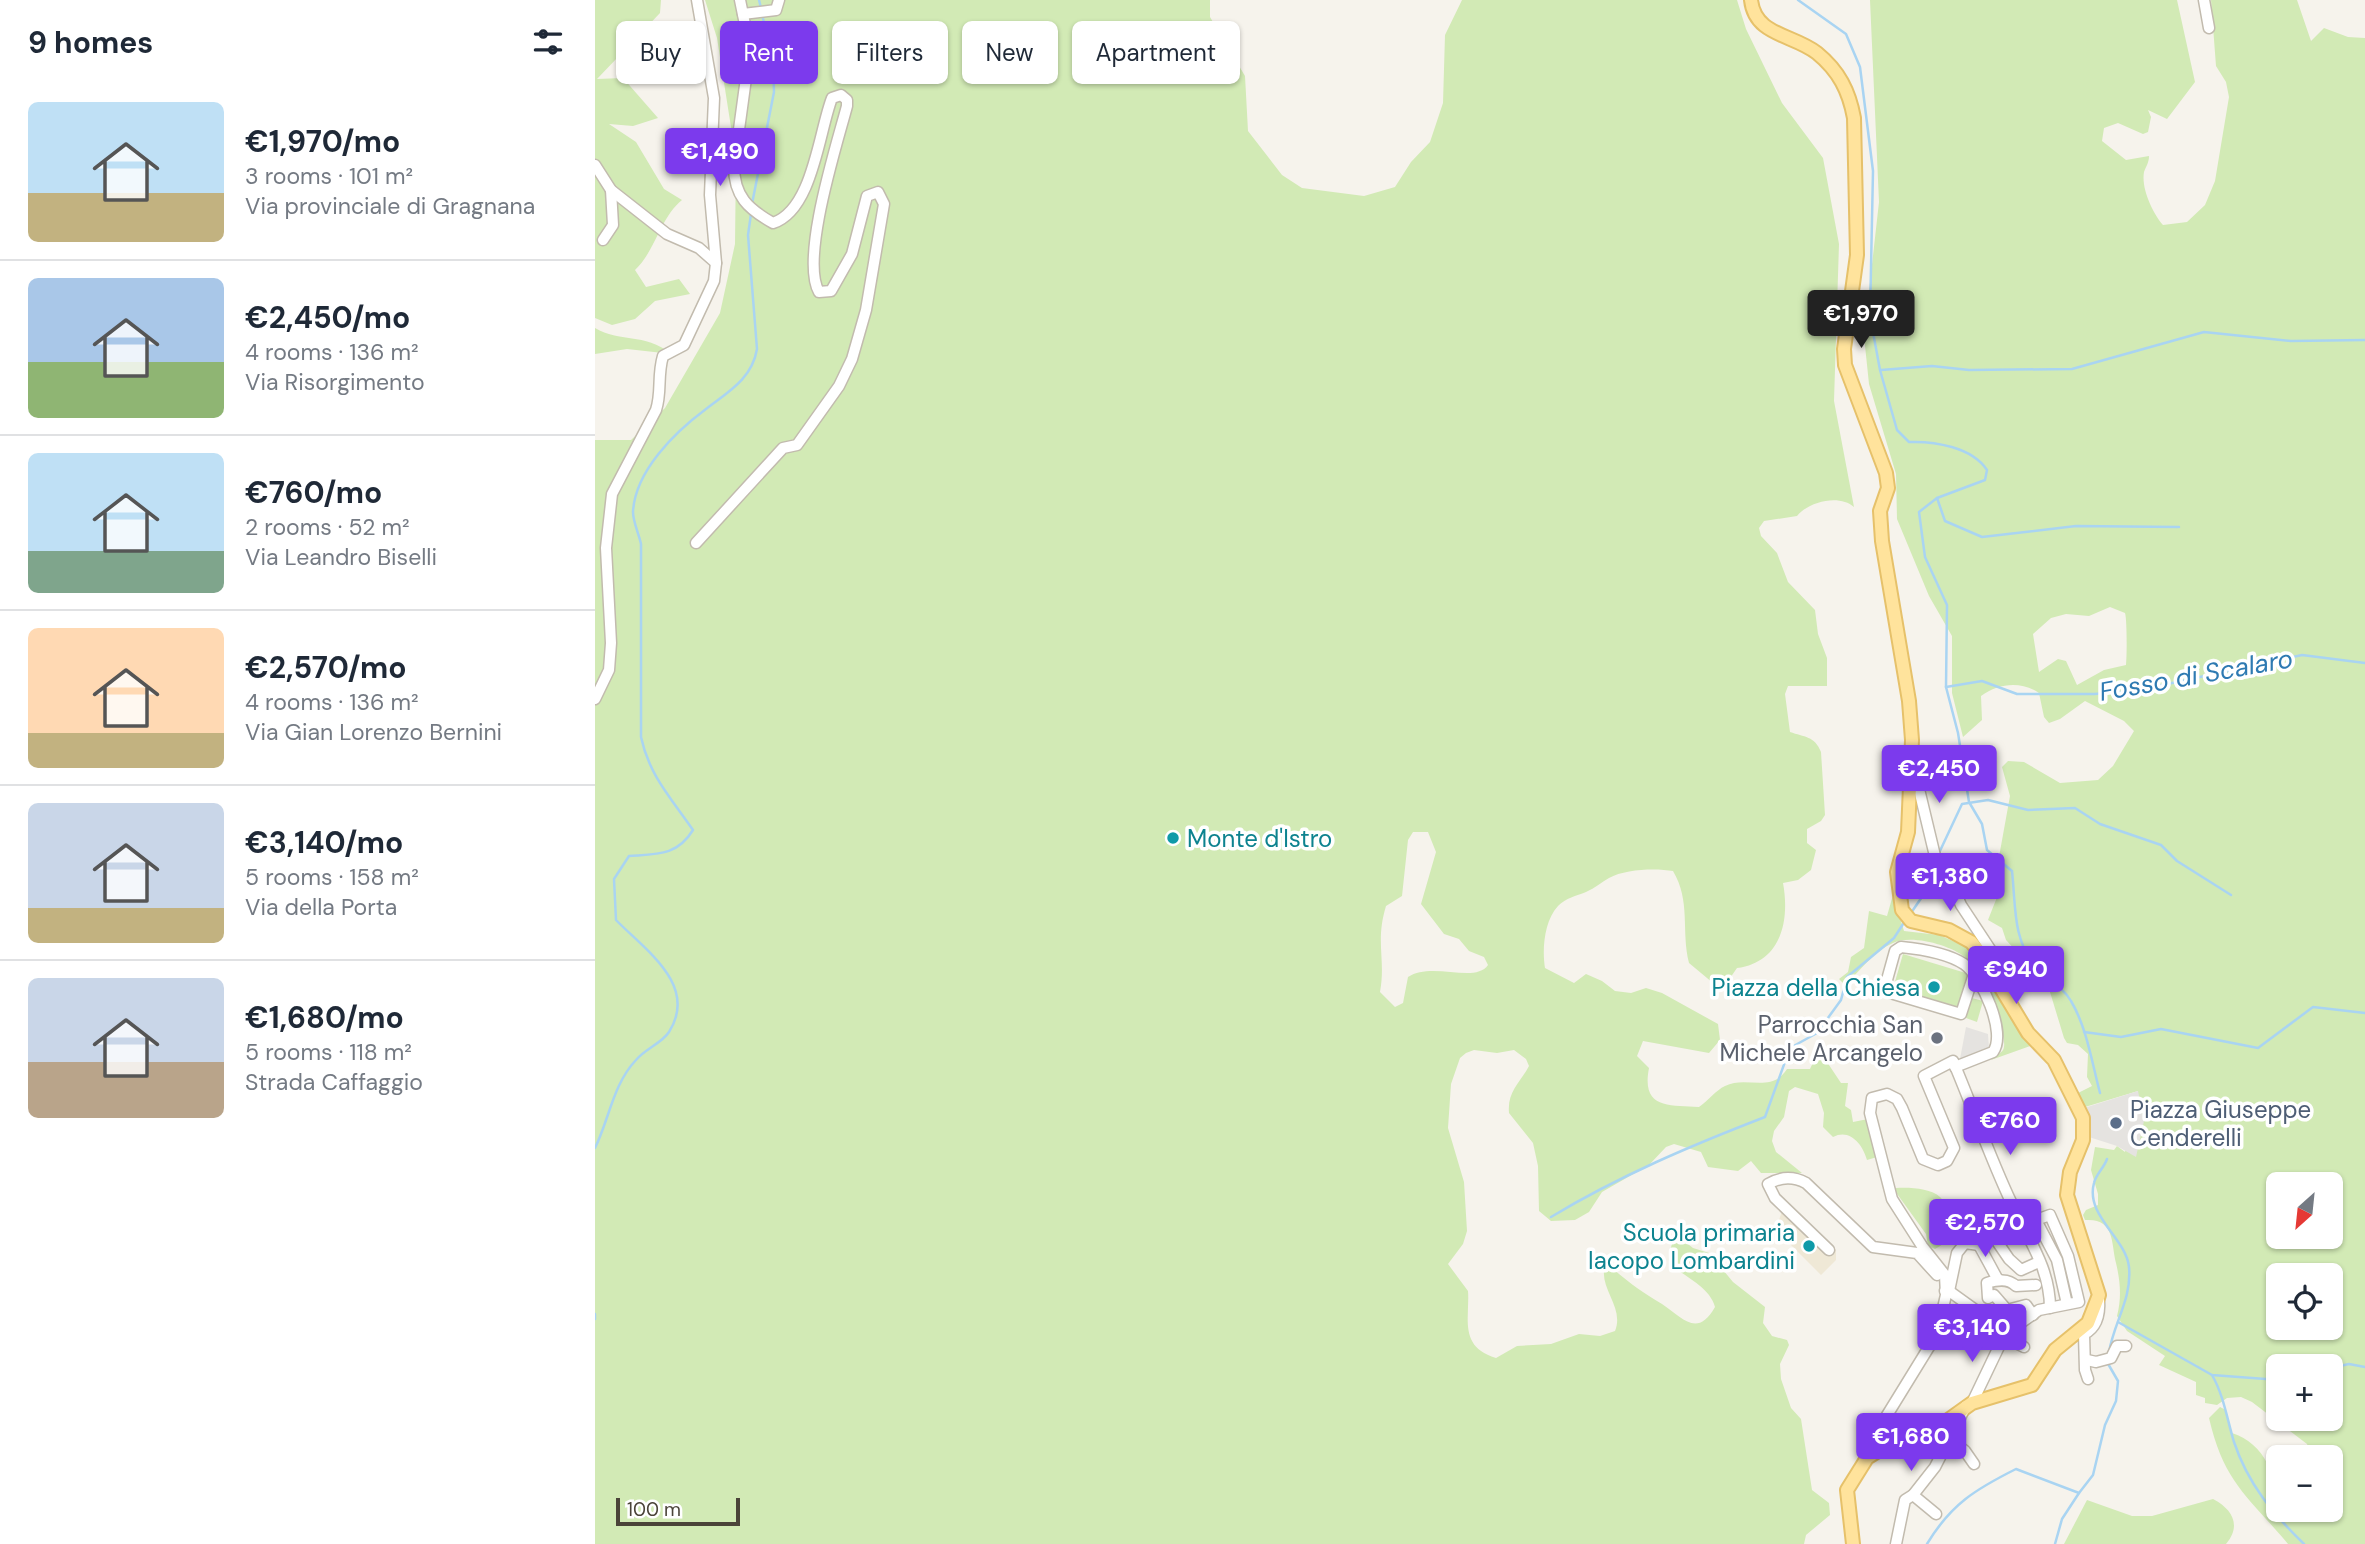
<!DOCTYPE html>
<meta charset="utf-8">
<style>
:root{--surface:#fff;--page:#f6f6f7;--text:#1f2937;--muted:#747a83;--line:#e0e1e3;--accent:#7c3aed}
body{margin:0;font-family:"DM Sans",sans-serif;background:var(--page);color:var(--text);height:100vh;display:flex;flex-direction:column;font-size:26px;white-space:nowrap}
*{box-sizing:border-box;margin:0}
p{font-size:23px;color:var(--muted)}
.icon{flex:none;width:38px;height:38px;fill:none;stroke:currentColor;stroke-width:2;stroke-linecap:round;stroke-linejoin:round}
.map{position:relative;flex:1;overflow:hidden}
.details{display:flex;flex-direction:column;background:var(--surface);width:595px}
.details>*{flex:none}
.hud{position:absolute;left:21px;top:21px;width:665px;height:63px;display:flex;gap:14px}
.needle{width:46px;rotate:207deg}
.buttons{position:absolute;left:1671px;top:1172px;display:grid;gap:14px}
.buttons a{display:grid;place-items:center;width:77px;height:77px;border-radius:10px;background:var(--surface);box-shadow:0 2px 5px #0004;font-size:35px}
.scale{position:absolute;left:21px;bottom:18px;width:124px;box-sizing:border-box;padding-left:7px;border:4px solid #4b4439;border-top:0;font-size:19px;line-height:24px;white-space:nowrap;color:#4b4439;-webkit-text-stroke:5px #fff;paint-order:stroke}
.price{position:absolute;translate:-50% -60px;padding:0 16px;border-radius:7px;background:var(--accent);color:#fff;font-size:23px;line-height:46px;filter:drop-shadow(0 2px 4px #0008)}
.price::after{content:'';position:absolute;left:50%;top:42px;width:21px;height:16px;margin-left:-10px;background:inherit;clip-path:polygon(0 0,100% 0,50% 100%)}
.price.current{background:#222;color:#fff}
ul{padding:0;list-style:none}
li{display:flex;align-items:center;gap:21px;height:175px;padding:0 28px}
li+li{border-top:2px solid var(--line)}
li span{display:grid;place-items:center;flex:none;width:196px;height:140px;border-radius:10px;color:#555}
li>.icon{margin-inline-start:auto}
span .icon{width:84px;height:84px;fill:#fffc;stroke-width:1}
li b{font-size:30px}
h2{display:flex;justify-content:space-between;align-items:center;height:84px;padding:0 28px;font-size:30px}
.pill{padding:0 24px;border-radius:10px;background:var(--surface);box-shadow:0 2px 5px #0004;font-size:24px;line-height:63px}
.pill.current{background:var(--accent);color:#fff}
main{display:flex;flex:1;min-height:0}
.map>svg:first-child{display:block}
.education{fill:#efe8d6}
.green{fill:#d2eab5;fill-rule:evenodd}
.parking{fill:#e5e3e0}
.lines{fill:none;stroke-linecap:round;stroke-linejoin:round}
.stream{stroke:#a9d4f2;stroke-width:2.5}
.minor-casing{stroke:#c2bbae;stroke-width:13}
.major-casing{stroke:#e6c16a;stroke-width:16}
.minor{stroke:#fff;stroke-width:10}
.major{stroke:#ffe39c;stroke-width:12}
.culture-dot{fill:#0f9aa8;stroke:#fff;stroke-width:2.5}
.worship-dot{fill:#6b7280;stroke:#fff;stroke-width:2.5}
.service-dot{fill:#5c6f8a;stroke:#fff;stroke-width:2.5}
.labels{text-anchor:middle;dominant-baseline:central;stroke-width:7;stroke-linejoin:round;paint-order:stroke}
.culture-label{font-size:24px;fill:#0d838f;stroke:#fff;text-anchor:end}
.worship-label{font-size:24px;fill:#5b616d;stroke:#fff;text-anchor:end}
.service-label{font-size:24px;fill:#4e5e75;stroke:#fff;text-anchor:start}
.water-label{font-size:26px;font-style:italic;fill:#2e7ab2;stroke:#fff}
</style>
<main>
<section class="details">
<h2>9 homes<svg class="icon" aria-label="filters" viewBox="0 0 24 24"><path d="M4 7h16M4 17h16"/><circle cx="9" cy="7" r="2"/><circle cx="15" cy="17" r="2"/></svg></h2>
<ul>
<li><span style="background:linear-gradient(#bfe0f5 65%,#c2b280 0)"><svg class="icon" aria-label="home" viewBox="0 0 24 24"><path d="M3 11l9-7 9 7M6 9v11h12V9"/></svg></span><div><b>€1,970/mo</b><p>3 rooms · 101 m²</p><p>Via provinciale di Gragnana</p></div></li>
<li><span style="background:linear-gradient(#a9c7e8 60%,#8fb573 0)"><svg class="icon" aria-label="home" viewBox="0 0 24 24"><path d="M3 11l9-7 9 7M6 9v11h12V9"/></svg></span><div><b>€2,450/mo</b><p>4 rooms · 136 m²</p><p>Via Risorgimento</p></div></li>
<li><span style="background:linear-gradient(#bfe0f5 70%,#7fa58c 0)"><svg class="icon" aria-label="home" viewBox="0 0 24 24"><path d="M3 11l9-7 9 7M6 9v11h12V9"/></svg></span><div><b>€760/mo</b><p>2 rooms · 52 m²</p><p>Via Leandro Biselli</p></div></li>
<li><span style="background:linear-gradient(#ffd9b3 75%,#c2b280 0)"><svg class="icon" aria-label="home" viewBox="0 0 24 24"><path d="M3 11l9-7 9 7M6 9v11h12V9"/></svg></span><div><b>€2,570/mo</b><p>4 rooms · 136 m²</p><p>Via Gian Lorenzo Bernini</p></div></li>
<li><span style="background:linear-gradient(#c9d6e8 75%,#c2b280 0)"><svg class="icon" aria-label="home" viewBox="0 0 24 24"><path d="M3 11l9-7 9 7M6 9v11h12V9"/></svg></span><div><b>€3,140/mo</b><p>5 rooms · 158 m²</p><p>Via della Porta</p></div></li>
<li><span style="background:linear-gradient(#c9d6e8 60%,#b9a48a 0)"><svg class="icon" aria-label="home" viewBox="0 0 24 24"><path d="M3 11l9-7 9 7M6 9v11h12V9"/></svg></span><div><b>€1,680/mo</b><p>5 rooms · 118 m²</p><p>Strada Caffaggio</p></div></li>
</ul>
</section>
<div class="map">
<svg width="1770" height="1544" viewBox="0 0 1770 1544">
<rect width="100%" height="100%" fill="#f6f3ec"/>
<polygon class="education" points="1186,1199 1241,1250 1241,1260 1226,1275 1188,1237 1184,1220 1187,1211 1180,1204"/>
<g class="green">
<path d="M 0,0 L 66,0 L 65,13 L 2,79 L 28,78 L 63,118 L 38,126 L 14,124 L 41,142 L 69,189 L 87,200 C 65,218 61,250 40,270 L 51,287 L 84,279 L 95,294 L 60,301 L 40,319 L 17,325 L 0,318 Z"/>
<path d="M 110,0 L 615,0 L 615,17 L 650,76 L 653,131 L 687,175 L 707,188 L 769,196 L 800,187 L 816,162 L 835,142 L 848,103 L 850,35 L 867,0 L 1142,0 L 1151,29 L 1187,103 L 1228,158 L 1244,244 L 1239,401 L 1259,507 C 1245,494 1214,501 1202,516 L 1169,521 L 1164,528 L 1166,536 L 1182,553 L 1193,582 L 1220,610 L 1223,634 L 1232,658 L 1232,686 L 1193,686 L 1190,694 L 1195,732 C 1209,737 1220,736 1226,752 L 1230,815 L 1226,821 L 1212,829 L 1212,843 L 1221,850 L 1216,870 L 1203,880 L 1188,883 C 1195,921 1186,962 1142,968 L 1133,981 L 1118,983 L 1094,963 C 1086,931 1096,901 1078,871 C 1061,868 1030,869 1014,878 C 1007,882 1000,888 991,892 C 981,896 971,898 963,906 C 949,921 947,950 950,968 L 979,983 L 991,974 L 1007,981 L 1020,991 L 1036,993 L 1051,988 L 1067,993 L 1123,1024 L 1125,1040 L 1114,1053 L 1048,1041 L 1042,1056 L 1054,1068 C 1046,1109 1074,1105 1104,1107 C 1113,1101 1121,1090 1130,1086 C 1151,1075 1176,1094 1192,1069 L 1215,1069 L 1224,1050 L 1246,1083 L 1253,1083 L 1250,1106 L 1256,1110 L 1258,1122 L 1273,1119 L 1282,1157 L 1272,1160 C 1268,1145 1255,1128 1238,1137 L 1228,1127 L 1229,1113 L 1223,1094 L 1200,1087 L 1194,1091 L 1189,1117 L 1179,1131 L 1177,1141 L 1181,1152 L 1207,1173 L 1166,1173 L 1156,1161 L 1143,1171 L 1113,1167 L 1106,1152 L 1079,1144 L 1071,1147 L 1054,1165 L 1007,1192 L 994,1212 L 980,1220 L 956,1221 L 944,1211 L 943,1166 L 938,1143 L 914,1113 C 912,1091 926,1082 934,1066 L 931,1059 L 919,1050 L 902,1053 L 879,1050 L 871,1053 L 865,1058 L 856,1084 L 853,1128 L 869,1182 L 872,1231 L 868,1244 L 853,1264 L 873,1291 C 875,1317 863,1347 901,1358 L 922,1346 L 956,1344 L 984,1334 L 1005,1336 L 1020,1331 C 1029,1309 1007,1291 1009,1271 L 1017,1268 C 1033,1282 1048,1293 1067,1304 C 1087,1317 1102,1339 1120,1307 C 1114,1283 1076,1271 1074,1261 C 1073,1255 1078,1241 1080,1234 L 1098,1248 L 1114,1253 L 1138,1282 L 1170,1307 L 1168,1323 L 1177,1336 L 1192,1340 L 1194,1345 L 1185,1364 L 1186,1379 L 1196,1408 L 1206,1419 L 1217,1490 L 1234,1503 L 1235,1515 L 1211,1535 L 1209,1544 L 0,1544 L 0,440 L 36,440 L 70,408 L 125,313 L 140,244 L 141,159 L 122,38 ZM 818,832 L 833,832 L 841,852 L 826,904 L 849,934 L 864,939 L 874,951 L 889,957 L 893,965 C 880,984 837,961 813,977 L 808,1003 L 800,1007 L 785,992 C 791,959 780,942 791,906 L 807,896 L 813,840 Z"/>
<path d="M 1275,0 L 1582,0 L 1600,82 L 1572,119 L 1553,110 L 1556,117 L 1553,132 L 1548,134 L 1523,123 L 1509,128 L 1507,141 L 1531,160 L 1554,156 C 1554,163 1551,166 1549,172 C 1546,189 1558,213 1568,225 L 1592,222 L 1610,205 L 1620,181 L 1634,97 L 1631,82 L 1621,66 L 1616,0 L 1702,0 L 1716,41 L 1729,28 L 1753,37 L 1770,38 L 1770,1544 L 1693,1544 C 1653,1496 1629,1483 1614,1418 L 1625,1407 L 1631,1410 L 1637,1433 C 1670,1443 1683,1479 1684,1510 L 1736,1510 L 1736,1458 L 1718,1458 L 1712,1444 L 1657,1402 L 1646,1397 L 1632,1398 L 1622,1405 L 1610,1403 L 1610,1398 L 1601,1395 L 1601,1382 L 1564,1365 L 1570,1356 L 1532,1331 L 1522,1316 C 1527,1297 1525,1280 1521,1263 C 1516,1242 1520,1218 1490,1220 L 1488,1215 L 1491,1210 L 1503,1205 L 1503,1194 L 1496,1170 L 1500,1147 L 1519,1150 L 1522,1146 L 1530,1152 L 1543,1091 L 1490,1107 L 1483,1093 L 1497,1086 L 1492,1077 L 1493,1054 L 1483,1045 L 1472,1043 L 1469,1038 L 1455,992 L 1457,968 L 1441,955 L 1424,954 L 1411,940 L 1407,928 L 1393,920 L 1404,892 L 1402,868 L 1415,796 L 1407,767 L 1413,761 L 1429,762 L 1465,783 L 1503,780 L 1518,766 L 1539,731 L 1529,721 L 1490,701 L 1465,719 L 1454,723 L 1449,717 L 1444,693 C 1426,681 1404,683 1386,696 L 1387,720 L 1368,737 L 1357,693 L 1357,636 L 1334,596 L 1302,519 L 1301,474 L 1274,384 L 1269,336 L 1284,202 ZM 1515,607 L 1530,613 C 1532,619 1532,656 1531,665 L 1509,670 L 1482,685 L 1471,661 L 1463,659 L 1444,672 L 1438,634 L 1456,618 L 1471,614 L 1494,616 ZM 1684,1185 L 1736,1185 L 1736,1237 L 1684,1237 ZM 1684,1276 L 1736,1276 L 1736,1328 L 1684,1328 ZM 1684,1367 L 1736,1367 L 1736,1419 L 1684,1419 Z"/>
<path d="M 0,328 C 25,343 48,332 77,354 L 32,349 L 0,354 Z"/>
<path d="M 1298,895 L 1309,931 L 1344,935 L 1372,947 L 1404,993 L 1421,1027 L 1438,1045 L 1396,1060 C 1399,1057 1406,1053 1408,1050 C 1416,1036 1381,965 1370,957 C 1355,945 1316,934 1298,943 C 1279,951 1265,971 1250,985 L 1244,979 L 1253,972 L 1256,957 L 1269,948 L 1274,911 L 1292,916 Z"/>
<polygon points="1308,954 1374,974 1364,1011 1297,992"/>
<polygon points="1377,998 1388,1001 1382,1022 1371,1018"/>
<path d="M 1301,1188 C 1313,1187 1336,1188 1345,1197 C 1361,1212 1361,1240 1340,1249 L 1333,1246 L 1331,1234 L 1300,1191 Z"/>
<path d="M 1618,1499 C 1637,1509 1647,1525 1631,1544 L 1469,1544 L 1492,1500 L 1537,1516 L 1557,1516 Z"/>
</g>
<g class="parking">
<polygon points="1371,1027 1393,1034 1394,1049 1365,1059"/>
<polygon points="1543,1091 1549,1121 1541,1157 1522,1146 1494,1137 1489,1108"/>
<polygon points="1362,1417 1351,1437 1328,1439 1312,1459 1282,1457 1301,1443"/>
</g>
<g class="lines">
<g class="stream">
<polyline points="164,0 166,8"/>
<path d="M 1203,0 L 1251,34 L 1265,67 L 1278,171 L 1275,316 L 1285,370 L 1302,430 L 1314,442 C 1339,441 1377,447 1392,470 L 1390,480 L 1342,498 L 1324,512 L 1330,557 L 1352,605 L 1351,687 L 1363,733 L 1374,802 L 1387,824 L 1392,850 L 1417,871 C 1421,906 1417,938 1441,968 C 1451,981 1467,985 1476,1001 C 1492,1028 1497,1063 1505,1093"/>
<polyline points="157,204 179,92 178,62 167,14"/>
<polyline points="1286,370 1337,366 1374,370 1477,369 1609,332 1696,341 1770,340"/>
<polyline points="1342,498 1350,521 1387,537 1481,526 1584,527"/>
<polyline points="1351,687 1387,681 1422,694 1499,694 1540,691 1707,655 1770,663"/>
<polyline points="1344,853 1367,804 1393,800 1433,810 1480,808 1505,824 1566,845 1582,861 1636,895"/>
<polyline points="1316,913 1331,891 1342,860"/>
<polyline points="1489,1032 1526,1037 1566,1029 1663,1048 1718,1007 1770,1013"/>
<path d="M 0,1148 C 14,1120 18,1084 41,1060 C 50,1049 67,1043 74,1032 C 104,985 49,949 21,920 L 19,879 L 34,856 C 62,854 82,856 98,830 C 76,798 54,775 46,737 L 46,544 C 44,534 38,522 38,512 C 40,471 80,432 111,409 C 133,392 157,379 162,349 L 153,235 L 156,214"/>
<path d="M 1512,1159 C 1509,1168 1501,1174 1499,1183 C 1490,1216 1531,1238 1534,1267 C 1537,1299 1519,1322 1514,1352"/>
<path d="M 956,1217 C 1024,1176 1095,1146 1170,1117 L 1195,1048 L 1222,1033 L 1246,1000 L 1252,977 L 1299,938 L 1310,921"/>
<polyline points="0,1314 0,1319"/>
<polyline points="1523,1322 1617,1375 1684,1380"/>
<polyline points="1736,1368 1754,1364 1770,1367"/>
<path d="M 1617,1375 C 1629,1396 1632,1419 1639,1442 C 1653,1484 1678,1514 1709,1544"/>
<path d="M 1332,1544 C 1356,1504 1381,1489 1421,1469 L 1484,1493 L 1498,1475 L 1510,1425 L 1521,1401 L 1523,1381 L 1512,1362"/>
<polyline points="1460,1544 1467,1519 1484,1493"/>
</g>
<defs>
<g id="minor">
<polyline points="1609,0 1614,28"/>
<polyline points="148,14 181,10 184,0"/>
<polyline points="0,165 16,190 72,234 104,248 121,263"/>
<polyline points="8,240 18,225 16,190"/>
<path d="M 101,543 L 188,448 L 202,445 L 244,386 L 257,359 L 271,310 L 289,204 L 283,192 L 272,196 L 257,254 L 236,291 L 224,292 C 205,259 242,144 252,106 L 252,100 L 246,95 L 237,98 C 224,131 218,210 178,223 C 153,209 139,196 139,166 L 155,49 L 145,0"/>
<path d="M 0,699 L 14,670 L 16,643 L 11,548 L 17,494 L 61,410 C 67,392 62,376 68,356 L 89,345 L 119,281 L 121,263 L 115,195 L 119,98 L 102,0"/>
<polyline points="1315,773 1323,785 1340,856"/>
<polyline points="1356,882 1366,905 1418,984 1419,991 1402,970 1397,971"/>
<path d="M 1360,1067 L 1398,1052 C 1412,1033 1387,977 1369,964 C 1352,953 1326,949 1306,947 L 1300,951 L 1290,987 L 1292,992 L 1366,1014 L 1379,974"/>
<polyline points="1399,1237 1414,1259 1426,1270 1444,1262"/>
<polyline points="1384,1245 1403,1280"/>
<path d="M 1234,1250 L 1180,1198 L 1173,1184 C 1185,1177 1198,1176 1211,1183 L 1278,1247 L 1322,1253 L 1342,1275"/>
<polyline points="1350,1291 1354,1291 1362,1253 1370,1243 1384,1245 1426,1222"/>
<polyline points="1354,1291 1379,1309 1382,1325 1394,1335 1409,1337 1429,1347"/>
<path d="M 1438,1315 L 1431,1305 L 1412,1310 L 1399,1295 L 1393,1298 L 1392,1283 C 1402,1280 1413,1278 1421,1286 L 1441,1285"/>
<polyline points="1492,1360 1501,1362 1516,1358 1522,1346 1531,1346"/>
<path d="M 1493,1379 L 1490,1370 L 1489,1334 C 1503,1327 1505,1313 1504,1299"/>
<polyline points="1377,1403 1410,1334 1444,1310 1484,1302 1473,1256 1455,1215 1441,1220 1462,1260 1472,1304"/>
<polyline points="1354,1438 1370,1451 1379,1464"/>
<path d="M 1272,1458 L 1286,1425 L 1342,1334 L 1351,1295 L 1350,1275 L 1327,1246 L 1297,1199 L 1275,1113 L 1277,1098 L 1292,1094 L 1302,1099 L 1307,1108 L 1328,1159 L 1343,1165 L 1352,1161 L 1359,1148 L 1329,1076 L 1358,1061 C 1378,1108 1395,1158 1417,1204 C 1433,1239 1455,1268 1455,1308"/>
<polyline points="1318,1495 1341,1514"/>
<polyline points="1301,1544 1310,1500 1318,1495 1340,1467 1371,1406"/>
</g>
<path id="major" d="M 1156,0 C 1160,36 1198,34 1222,53 C 1244,71 1254,91 1259,118 L 1262,255 L 1249,349 L 1250,365 L 1291,473 L 1293,488 L 1285,511 L 1287,541 L 1314,701 L 1317,740 L 1313,832 L 1302,872 L 1307,910 L 1316,921 L 1354,930 L 1376,942 L 1383,950 L 1433,1033 L 1459,1060 L 1488,1118 L 1488,1140 L 1475,1172 L 1472,1195 L 1504,1295 L 1493,1323 L 1460,1350 L 1437,1385 L 1377,1403 L 1349,1423 L 1310,1434 L 1272,1458 L 1252,1490 L 1258,1544"/>
</defs>
<use href="#minor" class="minor-casing"/>
<use href="#major" class="major-casing"/>
<use href="#minor" class="minor"/>
<use href="#major" class="major"/>
</g>
<g class="culture-dot">
<circle cx="578" cy="838" r="7"/>
<circle cx="1339" cy="987" r="7"/>
<circle cx="1214" cy="1246" r="7"/>
</g>
<circle class="worship-dot" cx="1342" cy="1038" r="7"/>
<circle class="service-dot" cx="1521" cy="1123" r="7"/>
<g class="labels">
<g class="culture-label">
<text x="592" y="838" text-anchor="start">Monte d'Istro</text>
<text x="1325" y="987">Piazza della Chiesa</text>
<text x="1200" y="1232">Scuola primaria<tspan x="1200" dy="28">Iacopo Lombardini</tspan></text>
</g>
<g class="worship-label">
<text x="1328" y="1024">Parrocchia San<tspan x="1328" dy="28">Michele Arcangelo</tspan></text>
</g>
<g class="service-label">
<text x="1535" y="1109">Piazza Giuseppe<tspan x="1535" dy="28">Cenderelli</tspan></text>
</g>
<g class="water-label">
<text transform="translate(1601 675) rotate(-10)">Fosso di Scalaro</text>
</g>
</g>
</svg>
<div class="buttons">
<a><svg class="needle" viewBox="-14 -14 28 28"><path d="M0-13l5 13h-10z" fill="#e53935"/><path d="M0 13l5-13h-10z" fill="#747a83"/></svg></a>
<a><svg class="icon" aria-label="locate" viewBox="0 0 24 24"><circle cx="12" cy="12" r="6"/><path d="M12 2v4M12 18v4M2 12h4M18 12h4"/></svg></a>
<a>+</a>
<a>−</a>
</div>
<div class="scale">100 m</div>
<b class="price" style="left:125px;top:188px">€1,490</b>
<b class="price current" style="left:1266px;top:350px">€1,970</b>
<b class="price" style="left:1344px;top:805px">€2,450</b>
<b class="price" style="left:1355px;top:913px">€1,380</b>
<b class="price" style="left:1421px;top:1006px">€940</b>
<b class="price" style="left:1415px;top:1157px">€760</b>
<b class="price" style="left:1390px;top:1259px">€2,570</b>
<b class="price" style="left:1377px;top:1364px">€3,140</b>
<b class="price" style="left:1316px;top:1473px">€1,680</b>
<div class="hud">
<a class="pill">Buy</a>
<a class="pill current">Rent</a>
<a class="pill">Filters</a>
<a class="pill">New</a>
<a class="pill">Apartment</a>
</div>
</div>
</main>
